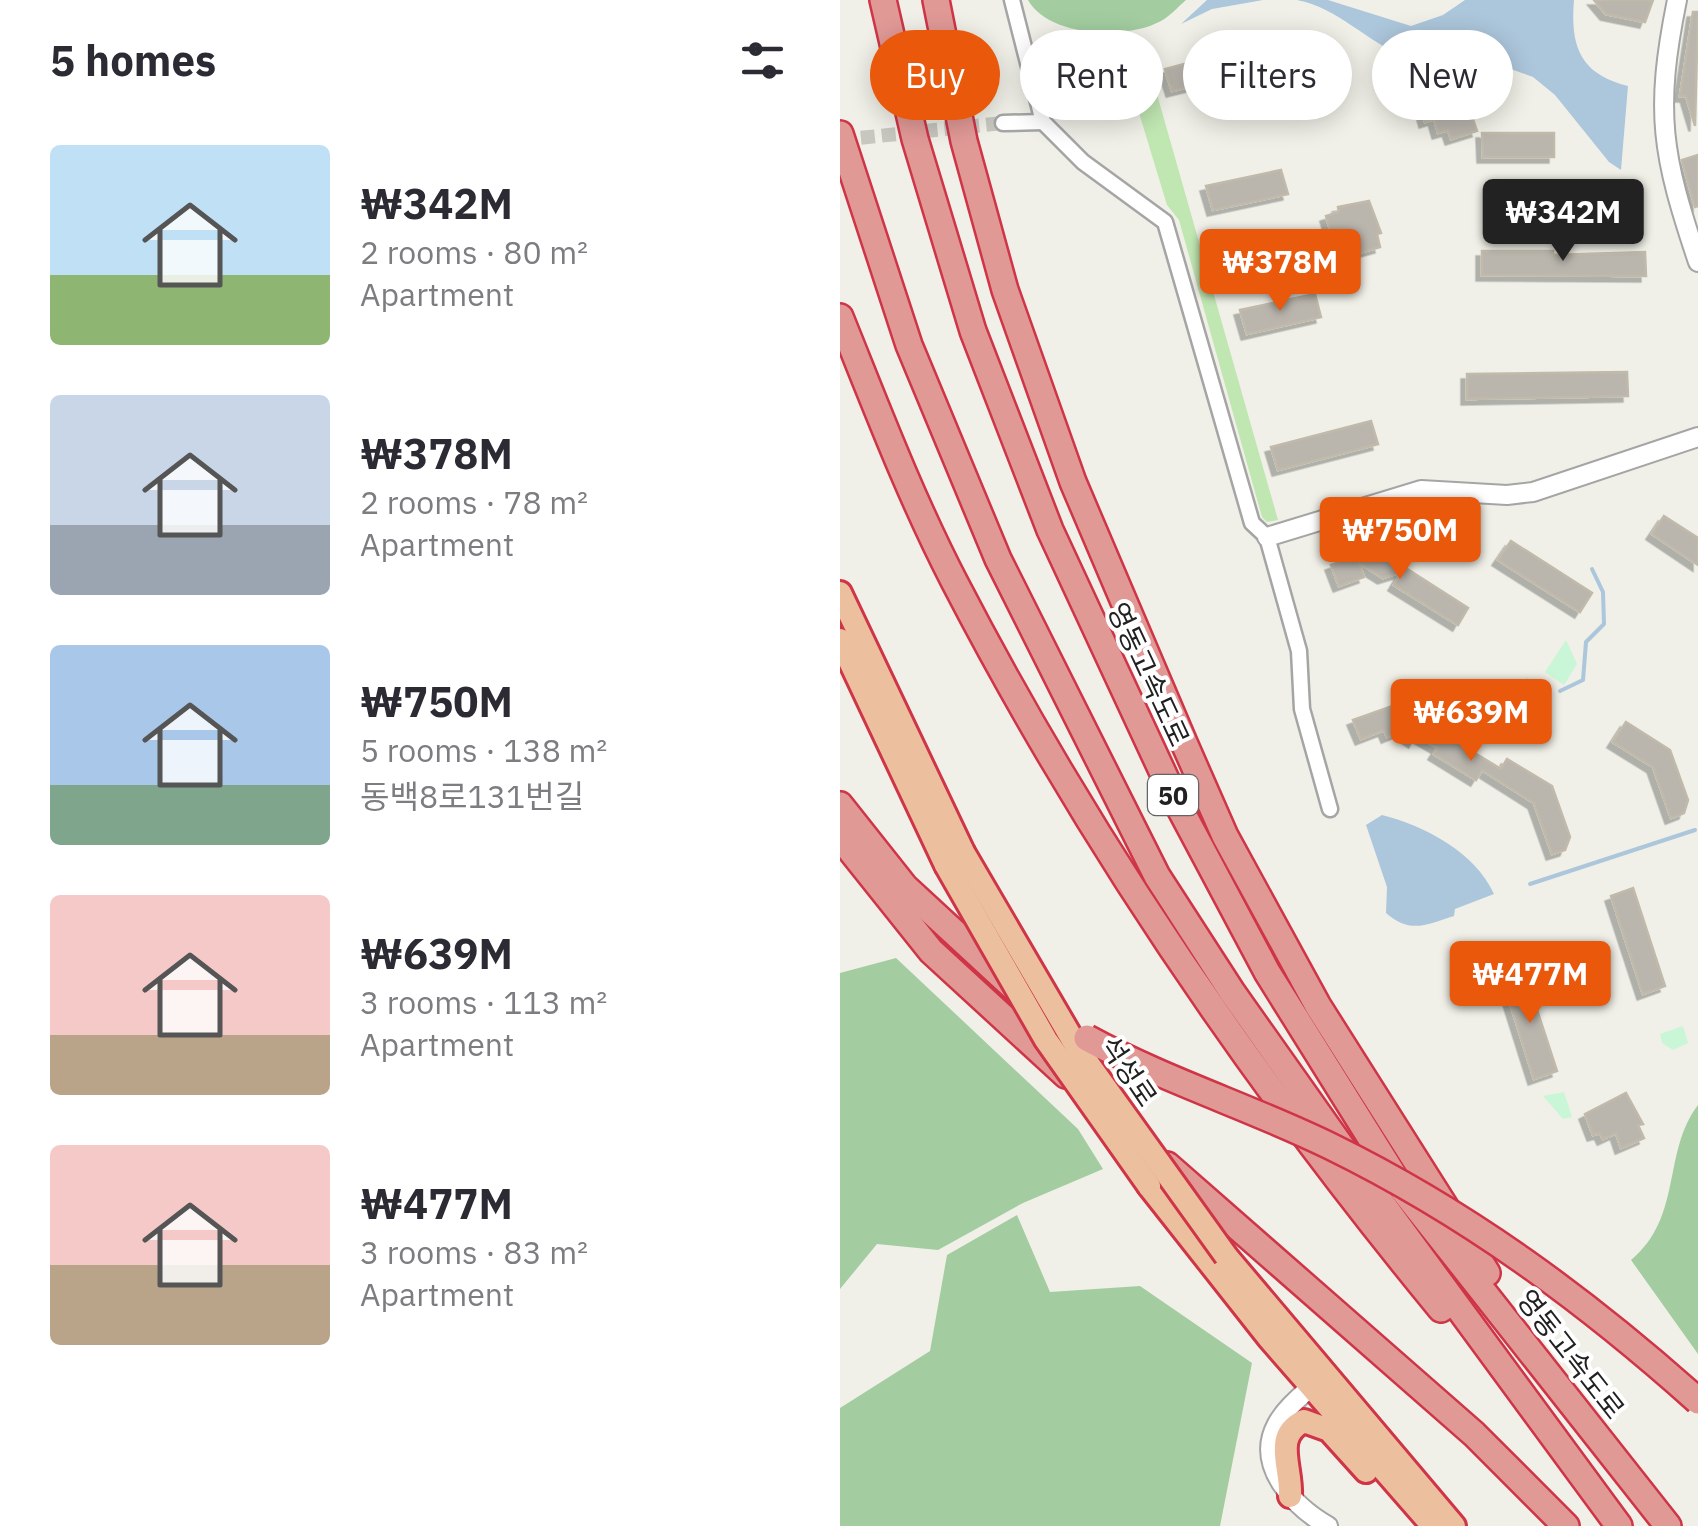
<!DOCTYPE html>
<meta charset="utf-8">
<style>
:root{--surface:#fff;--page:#f7f7f7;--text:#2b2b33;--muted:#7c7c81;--accent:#ea580c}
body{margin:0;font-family:"IBM Plex Sans","Noto Sans KR",sans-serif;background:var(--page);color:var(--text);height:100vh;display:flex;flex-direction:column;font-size:38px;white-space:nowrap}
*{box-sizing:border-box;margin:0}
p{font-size:32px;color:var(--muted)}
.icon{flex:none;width:55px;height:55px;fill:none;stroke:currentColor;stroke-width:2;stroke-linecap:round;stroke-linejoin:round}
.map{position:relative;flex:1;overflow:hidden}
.side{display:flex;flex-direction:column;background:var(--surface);width:840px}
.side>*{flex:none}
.guide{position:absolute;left:30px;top:30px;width:678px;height:90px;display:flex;gap:20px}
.price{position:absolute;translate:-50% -85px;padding:0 22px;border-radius:10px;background:var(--accent);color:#fff;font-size:32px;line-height:65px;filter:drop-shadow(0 2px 5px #0008)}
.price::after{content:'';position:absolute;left:50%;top:60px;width:30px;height:22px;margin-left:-15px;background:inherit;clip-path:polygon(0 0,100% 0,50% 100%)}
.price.active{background:#222;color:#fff}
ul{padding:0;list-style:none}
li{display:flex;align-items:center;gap:30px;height:250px;padding:0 50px}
li span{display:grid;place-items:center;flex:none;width:280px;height:200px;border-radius:10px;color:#555}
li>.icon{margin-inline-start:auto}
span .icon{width:120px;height:120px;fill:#fffc;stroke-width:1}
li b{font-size:42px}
h2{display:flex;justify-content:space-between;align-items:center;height:120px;padding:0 50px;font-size:42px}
.chip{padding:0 35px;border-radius:45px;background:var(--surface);box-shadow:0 5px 25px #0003;font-size:35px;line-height:90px}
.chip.active{background:var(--accent);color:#fff}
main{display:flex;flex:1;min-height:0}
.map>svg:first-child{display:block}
.grass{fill:#c0e6b2}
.forest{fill:#a3cda0}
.park{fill:#c9f6d7}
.water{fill:#acc6db}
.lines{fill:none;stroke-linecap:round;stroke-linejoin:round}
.stream{stroke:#acc6db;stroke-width:4}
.building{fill:#bab6ae;stroke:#c1baab;stroke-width:2.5;filter:url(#shadow)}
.minor-tunnel{stroke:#c7c7c0;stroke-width:14;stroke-dasharray:14 7;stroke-linecap:butt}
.minor-casing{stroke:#a5a5a5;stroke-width:19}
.tertiary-casing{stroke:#a5a5a5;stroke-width:22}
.trunk-casing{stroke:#cf3447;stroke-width:28}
.motorway-casing{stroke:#cf3447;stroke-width:30}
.minor{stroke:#fff;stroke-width:14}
.tertiary{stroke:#fff;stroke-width:18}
.trunk{stroke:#ecc09f;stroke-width:22}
.motorway{stroke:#e19996;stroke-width:25}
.trunk-bridge-casing{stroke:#cf3447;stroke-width:28;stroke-linecap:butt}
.motorway-bridge-casing{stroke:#cf3447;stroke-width:30;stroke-linecap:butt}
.trunk-bridge{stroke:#ecc09f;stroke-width:22}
.motorway-bridge{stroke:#e19996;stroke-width:25}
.labels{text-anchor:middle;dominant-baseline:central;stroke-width:8;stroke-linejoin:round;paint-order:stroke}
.shield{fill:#fff;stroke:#646464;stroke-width:2.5}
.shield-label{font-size:25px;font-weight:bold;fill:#212121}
.street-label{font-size:28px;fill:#212121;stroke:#fff}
</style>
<main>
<section class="side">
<h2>5 homes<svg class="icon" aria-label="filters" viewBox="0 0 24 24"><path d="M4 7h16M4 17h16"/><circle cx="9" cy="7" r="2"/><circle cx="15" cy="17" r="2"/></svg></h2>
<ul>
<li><span style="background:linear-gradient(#bfe0f5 65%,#8fb573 0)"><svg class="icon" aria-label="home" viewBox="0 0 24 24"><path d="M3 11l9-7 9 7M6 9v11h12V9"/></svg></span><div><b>₩342M</b><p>2 rooms · 80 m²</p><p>Apartment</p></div></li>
<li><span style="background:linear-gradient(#c9d6e8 65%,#9aa5b1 0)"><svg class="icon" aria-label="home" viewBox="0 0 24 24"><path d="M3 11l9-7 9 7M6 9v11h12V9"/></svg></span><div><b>₩378M</b><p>2 rooms · 78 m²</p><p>Apartment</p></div></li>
<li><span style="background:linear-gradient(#a9c7e8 70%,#7fa58c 0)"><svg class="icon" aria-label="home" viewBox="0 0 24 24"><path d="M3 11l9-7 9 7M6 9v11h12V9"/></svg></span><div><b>₩750M</b><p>5 rooms · 138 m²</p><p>동백8로131번길</p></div></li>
<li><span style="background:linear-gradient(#f6c9c9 70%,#b9a48a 0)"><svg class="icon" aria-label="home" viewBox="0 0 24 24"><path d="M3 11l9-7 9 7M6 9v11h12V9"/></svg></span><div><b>₩639M</b><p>3 rooms · 113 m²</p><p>Apartment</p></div></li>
<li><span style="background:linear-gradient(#f6c9c9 60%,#b9a48a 0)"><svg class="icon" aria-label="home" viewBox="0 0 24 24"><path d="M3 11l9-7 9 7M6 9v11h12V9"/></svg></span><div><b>₩477M</b><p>3 rooms · 83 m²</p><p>Apartment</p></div></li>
</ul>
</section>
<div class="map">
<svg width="858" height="1526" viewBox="0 0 858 1526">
<defs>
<filter id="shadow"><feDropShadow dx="-5.5" dy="5.5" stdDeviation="0" flood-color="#0004"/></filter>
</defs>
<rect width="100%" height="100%" fill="#f0f0e8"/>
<polygon class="grass" points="303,45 438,520 427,522 422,517 339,220 327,205 279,47"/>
<g class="forest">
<path d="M 188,0 L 346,0 C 339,6 330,16 321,21 C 287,40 208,37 188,0 Z"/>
<polygon points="56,958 238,1129 263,1169 183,1203 98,1250 37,1244 0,1289 0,973"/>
<path d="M 858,1105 L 858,1354 L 791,1260 C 843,1217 822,1152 858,1105 Z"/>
<polygon points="177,1215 210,1292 300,1286 412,1363 380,1526 0,1526 0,1408 90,1351 107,1255"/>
</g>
<g class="park">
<polygon points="726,640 737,664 724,685 705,672"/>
<polygon points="687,677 698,697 692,718 683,708 686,698 681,687"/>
<polygon points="843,1026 848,1043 833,1050 822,1043 820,1034"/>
<polygon points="724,1092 732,1117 723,1119 703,1096"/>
</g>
<g class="water">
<polygon points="367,0 423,0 372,9 341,24"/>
<path d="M 457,0 L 488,0 L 571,26 L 603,15 L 625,0 L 734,0 C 730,48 741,74 788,86 L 781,170 L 769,162 L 715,95 L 693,77 L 657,64 L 621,57 L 608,61 C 588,51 578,62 563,56 C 526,41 498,8 457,0 Z"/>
<path d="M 542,815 C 585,826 635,852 654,894 L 615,909 L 614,916 C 586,925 570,934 546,913 L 547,887 L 526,825 Z"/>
</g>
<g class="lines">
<g class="stream">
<polyline points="720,691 743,680 746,642 764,624 763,592 752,569"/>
<polyline points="690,884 855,830"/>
</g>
</g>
<g class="building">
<polygon points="754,0 813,0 805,22 766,14"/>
<polygon points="853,12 858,12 855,126 846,96 840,96"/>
<polygon points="479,41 493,41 504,72 500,73 503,86 481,92 479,84 468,87 464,73 456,75 450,55"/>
<polygon points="426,42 433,66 332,91 325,69"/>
<polygon points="609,87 622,87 637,131 611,139 608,130 598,133 594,119 585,122 579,101"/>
<polygon points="642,133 714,133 714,157 643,157"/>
<polygon points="858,155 858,206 855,207 842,160"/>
<polygon points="441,170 448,194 373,210 366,186"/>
<polygon points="529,201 541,233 537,234 540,247 518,253 515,245 505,247 501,233 492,236 486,216 499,212 498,207"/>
<polygon points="642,251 713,251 713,255 805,252 806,276 642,275"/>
<polygon points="475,294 481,317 407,334 400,310"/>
<polygon points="787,372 788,396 627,399 627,374"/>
<polygon points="531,421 538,444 438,470 431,447"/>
<polygon points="824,516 858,538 858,565 812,534"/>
<polygon points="671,541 752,593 740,612 658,560"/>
<polygon points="544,547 547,556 628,608 618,625 554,585 562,572 543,578 519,563 524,577 499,586 491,565"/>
<polygon points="569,700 571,706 609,730 605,735 661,769 667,759 712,786 730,837 725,850 712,854 694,803 642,770 636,780 594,754 598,748 577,736 574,742 559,732 547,737 544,730 521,739 513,720"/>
<polygon points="786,722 830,750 848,800 844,813 831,818 813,767 773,742"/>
<polygon points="793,888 825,986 803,994 771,896"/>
<polygon points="685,973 717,1071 694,1079 663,981"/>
<polygon points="786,1093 803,1124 798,1125 804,1138 781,1148 776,1133 763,1139 760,1133 753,1135 745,1114"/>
</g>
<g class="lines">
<polyline class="minor-tunnel" points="0,140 163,123"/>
<defs>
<g id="minor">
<polyline points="172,0 203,122 243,162 325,222 412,523 427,537 459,651 462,709 490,809"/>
<polyline points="163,123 203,122"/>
</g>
<g id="tertiary">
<path d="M 837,0 C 814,113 822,155 858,262"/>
<polyline points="427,537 581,490 667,495 693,492 858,437"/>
<path d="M 480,1378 C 466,1392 446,1407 437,1424 C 414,1466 455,1507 488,1526"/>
</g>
<g id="trunk">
<polyline points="0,593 123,852"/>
<polyline points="0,640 106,865"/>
<polyline points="309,1186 429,1338 593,1526"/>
<polyline points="386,1256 614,1526"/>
<path d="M 450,1496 C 452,1467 432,1436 464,1421 L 489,1430 L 526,1471"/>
</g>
<g id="motorway">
<polyline points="43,0 75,139 133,331 210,530 336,801 427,972 563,1190 828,1526"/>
<polyline points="96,0 124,141 165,290 233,482 345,745 385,836 478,1006 647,1273"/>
<polyline points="0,134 69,345 158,559 317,876 392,992 537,1197 779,1526"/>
<path d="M 0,317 C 36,406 70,496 114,581 C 248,840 415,1083 601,1309"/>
<polyline points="0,805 65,887 181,994"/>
<polyline points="0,837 91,951 226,1075"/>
<polyline points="327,1165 634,1434 726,1526"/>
</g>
</defs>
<use href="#minor" class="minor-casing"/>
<use href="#tertiary" class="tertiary-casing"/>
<use href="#trunk" class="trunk-casing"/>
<use href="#motorway" class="motorway-casing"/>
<use href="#minor" class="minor"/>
<use href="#tertiary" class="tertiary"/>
<use href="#trunk" class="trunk"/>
<use href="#motorway" class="motorway"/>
<defs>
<g id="trunk-bridge">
<polyline points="123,852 241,1054 386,1256"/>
<polyline points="106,865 206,1040 309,1186"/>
</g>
<path id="motorway-bridge" d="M 247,1038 C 326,1081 410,1107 490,1146 C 627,1213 745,1300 858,1401"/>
</defs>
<use href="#trunk-bridge" class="trunk-bridge-casing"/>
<use href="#motorway-bridge" class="motorway-bridge-casing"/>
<use href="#trunk-bridge" class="trunk-bridge"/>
<use href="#motorway-bridge" class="motorway-bridge"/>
</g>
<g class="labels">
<rect class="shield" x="308" y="775" width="50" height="40" rx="8"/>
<g class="shield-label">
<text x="333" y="795">50</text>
</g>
<g class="street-label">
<text transform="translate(309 674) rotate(65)">영동고속도로</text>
<text transform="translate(289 1071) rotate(56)">석성로</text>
<text transform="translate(731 1354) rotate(52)">영동고속도로</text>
</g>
</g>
</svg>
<b class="price active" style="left:723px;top:264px">₩342M</b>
<b class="price" style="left:440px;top:314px">₩378M</b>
<b class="price" style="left:560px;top:582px">₩750M</b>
<b class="price" style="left:631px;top:764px">₩639M</b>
<b class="price" style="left:690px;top:1026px">₩477M</b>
<div class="guide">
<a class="chip active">Buy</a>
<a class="chip">Rent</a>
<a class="chip">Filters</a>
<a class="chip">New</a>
</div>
</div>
</main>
